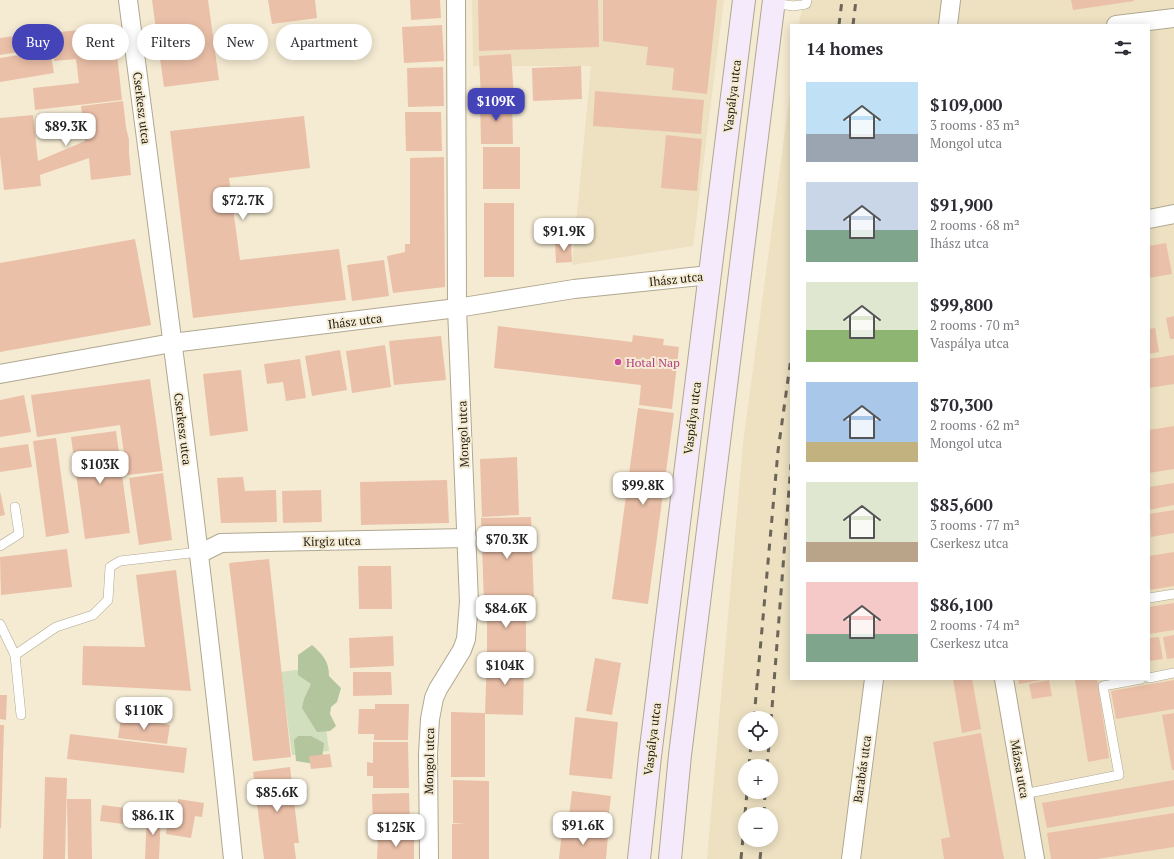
<!DOCTYPE html>
<meta charset="utf-8">
<style>
:root{--surface:#fff;--page:#f7f7f7;--text:#2b2b33;--muted:#7c7c81;--accent:#4443b8}
body{margin:0;font-family:"PT Serif",serif;background:var(--page);color:var(--text);height:100vh;display:flex;flex-direction:column;font-size:15px;white-space:nowrap}
*{box-sizing:border-box;margin:0}
p{font-size:13px;color:var(--muted)}
.icon{flex:none;width:22px;height:22px;fill:none;stroke:currentColor;stroke-width:2;stroke-linecap:round;stroke-linejoin:round}
.map{position:relative;flex:1;overflow:hidden}
.drawer{position:absolute;left:790px;top:24px;width:360px;height:656px;display:flex;flex-direction:column;background:var(--surface);border-radius:0px;box-shadow:0 2px 10px #0003}
.drawer>*{flex:none}
.hud{position:absolute;left:12px;top:24px;width:380px;height:36px;display:flex;gap:8px}
.controls{position:absolute;left:738px;top:711px;display:grid;gap:8px}
.controls a{display:grid;place-items:center;width:40px;height:40px;border-radius:50%;background:var(--surface);box-shadow:0 2px 10px #0003;font-size:20px}
.price{position:absolute;translate:-50% -34px;padding:0 9px;border-radius:8px;background:#fff;color:#222;font-size:13px;line-height:26px;filter:drop-shadow(0 1px 2px #0008)}
.price::after{content:'';position:absolute;left:50%;top:24px;width:12px;height:9px;margin-left:-6px;background:inherit;clip-path:polygon(0 0,100% 0,50% 100%)}
.price.selected{background:var(--accent);color:#fff}
ul{padding:0;list-style:none}
li{display:flex;align-items:center;gap:12px;height:100px;padding:0 16px}
li span{display:grid;place-items:center;flex:none;width:112px;height:80px;border-radius:0px;color:#555}
li>.icon{margin-inline-start:auto}
span .icon{width:48px;height:48px;fill:#fffc;stroke-width:1}
li b{font-size:17px}
h2{display:flex;justify-content:space-between;align-items:center;height:48px;padding:0 16px;font-size:17px}
.pill{padding:0 14px;border-radius:18px;background:var(--surface);box-shadow:0 2px 10px #0003;font-size:14px;line-height:36px}
.pill.selected{background:var(--accent);color:#fff}
.map>svg:first-child{display:block}
.built{fill:#ede1c2;fill-rule:evenodd}
.green{fill:#d1dfbf}
.forest{fill:#b3c59c}
.building{fill:#ebc0a8}
.lines{fill:none;stroke-linecap:round;stroke-linejoin:round}
.service-casing{stroke:#b0a790;stroke-width:10}
.minor-casing{stroke:#b0a790;stroke-width:20}
.secondary-casing{stroke:#b0a790;stroke-width:24}
.service{stroke:#fff;stroke-width:9}
.minor{stroke:#fff;stroke-width:18}
.secondary{stroke:#f5eafb;stroke-width:22}
.rail{stroke:#6c6658;stroke-width:3;stroke-dasharray:7 7;stroke-linecap:butt}
.hotel-dot{fill:#d1479c;stroke:#f5ebd3;stroke-width:1.5}
.labels{text-anchor:middle;dominant-baseline:central;stroke-width:4;stroke-linejoin:round;paint-order:stroke}
.street-label{font-size:12px;fill:#1f1b13;stroke:#f5ebd3}
.hotel-label{font-size:12px;fill:#b23c85;stroke:#f5ebd3;text-anchor:start}
</style>
<div class="map">
<svg width="1174" height="859" viewBox="0 0 1174 859">
<rect width="100%" height="100%" fill="#f5ebd3"/>
<g class="built">
<polygon points="472,0 724,0 693,246 572,265 591,66 473,66"/>
<path d="M 803,0 L 1174,0 L 1174,859 L 707,859 L 743,443 L 791,86 L 791,679 L 1149,679 L 1149,25 L 799,25 ZM 745,718 L 771,718 L 771,744 L 745,744 ZM 745,766 L 771,766 L 771,792 L 745,792 ZM 745,814 L 771,814 L 771,840 L 745,840 Z"/>
</g>
<polygon class="green" points="318,667 329,751 292,755 281,672"/>
<g class="forest">
<path d="M 312,645 C 323,655 329,661 329,676 L 341,688 L 337,702 L 331,707 L 330,714 L 336,726 L 330,731 L 317,732 L 302,708 L 304,699 L 311,684 L 298,675 L 298,655 Z"/>
<polygon points="298,736 311,736 324,743 322,760 315,764 296,761 294,740"/>
</g>
<g class="building">
<polygon points="152,0 208,0 219,80 164,87"/>
<polygon points="268,0 315,0 317,18 272,24"/>
<polygon points="410,0 440,0 441,18 411,20"/>
<polygon points="478,0 598,0 599,47 479,51"/>
<polygon points="603,0 717,0 707,94 672,90 674,68 646,65 648,47 603,41"/>
<polygon points="1071,0 1134,0 1134,1 1073,10"/>
<polygon points="442,25 444,61 404,63 402,27"/>
<polygon points="114,26 122,100 35,110 33,88 79,83 76,59 54,61 51,33"/>
<polygon points="48,32 50,47 27,51 25,35"/>
<polygon points="22,35 25,51 0,55 0,38"/>
<polygon points="50,50 54,73 0,82 0,58"/>
<polygon points="511,54 514,96 481,98 479,56"/>
<polygon points="581,66 582,99 533,101 532,68"/>
<polygon points="443,67 444,106 408,107 407,68"/>
<polygon points="595,91 704,100 701,134 593,126"/>
<polygon points="480,100 512,100 513,144 481,144"/>
<polygon points="123,101 126,127 129,140 129,153 131,175 91,180 89,158 40,175 41,186 4,190 0,155 0,118 33,115 38,161 85,141 81,106"/>
<polygon points="405,112 441,112 442,151 406,151"/>
<polygon points="304,116 310,168 229,178 240,260 339,249 346,300 193,318 170,131"/>
<polygon points="666,135 702,139 697,191 661,188"/>
<rect x="483" y="147" width="37" height="42"/>
<polygon points="444,157 445,287 393,293 387,256 405,252 405,244 410,244 410,158"/>
<rect x="484" y="203" width="30" height="74"/>
<polygon points="135,239 151,325 0,352 0,263"/>
<polygon points="571,241 572,262 556,263 555,242"/>
<polygon points="1166,243 1172,274 1149,278 1149,246"/>
<polygon points="384,260 389,296 352,301 347,265"/>
<polygon points="1174,316 1174,339 1170,339 1166,318"/>
<polygon points="498,326 632,342 633,335 664,339 663,345 679,347 672,409 639,405 641,385 494,368"/>
<polygon points="1155,328 1159,352 1149,354 1149,329"/>
<polygon points="441,336 446,380 394,385 389,341"/>
<polygon points="385,345 391,387 352,393 346,351"/>
<polygon points="340,350 347,390 312,396 305,356"/>
<polygon points="1174,355 1174,384 1149,388 1149,359"/>
<polygon points="300,359 306,398 286,401 283,382 267,384 264,364"/>
<polygon points="241,370 248,431 210,436 203,374"/>
<polygon points="150,379 163,471 127,475 120,425 37,437 31,395"/>
<polygon points="24,395 31,432 0,437 0,400"/>
<polygon points="638,408 674,413 648,604 612,599"/>
<polygon points="1174,426 1174,469 1149,473 1149,430"/>
<polygon points="116,431 130,533 85,539 71,437"/>
<polygon points="56,438 69,533 46,537 33,441"/>
<polygon points="28,444 32,467 0,472 0,448"/>
<polygon points="517,457 519,515 482,517 480,459"/>
<polygon points="163,473 172,540 139,545 129,478"/>
<polygon points="243,477 245,491 276,490 277,522 221,523 217,478"/>
<polygon points="447,480 449,523 361,525 360,482"/>
<polygon points="1174,483 1174,505 1149,510 1149,487"/>
<polygon points="321,490 322,522 283,523 282,491"/>
<polygon points="0,491 5,515 0,516"/>
<polygon points="1174,510 1174,533 1151,537 1149,514"/>
<polygon points="531,517 534,601 484,603 481,518"/>
<polygon points="67,549 72,587 1,595 0,557"/>
<polygon points="1174,552 1174,586 1149,590 1149,556"/>
<polygon points="269,559 291,757 253,761 229,563"/>
<polygon points="358,566 391,566 392,609 359,609"/>
<polygon points="176,570 191,691 82,685 83,646 145,647 136,575"/>
<polygon points="487,603 526,603 526,655 487,656"/>
<polygon points="1174,603 1174,630 1149,634 1149,607"/>
<polygon points="1174,635 1174,658 1167,659 1163,637"/>
<polygon points="393,636 394,666 350,668 349,638"/>
<polygon points="1159,637 1163,659 1149,661 1149,638"/>
<polygon points="487,657 524,658 523,715 485,714"/>
<polygon points="595,658 621,663 612,715 586,711"/>
<polygon points="353,672 391,672 392,695 353,696"/>
<polygon points="953,679 972,679 981,729 962,733"/>
<polygon points="1018,679 1042,679 1042,680 1019,684"/>
<polygon points="1082,679 1097,679 1109,758 1088,762 1075,680"/>
<polygon points="1049,680 1052,696 1032,699 1029,684"/>
<polygon points="1174,680 1174,709 1116,719 1111,691"/>
<polygon points="0,695 7,695 6,720 0,719"/>
<polygon points="375,704 409,704 408,740 374,740 374,734 358,734 359,709 375,709"/>
<polygon points="451,712 485,713 485,777 451,777"/>
<polygon points="1174,713 1174,770 1172,770 1162,715"/>
<polygon points="575,717 618,722 612,779 569,775"/>
<polygon points="121,718 170,725 167,744 118,738"/>
<polygon points="0,725 4,725 1,828 0,828"/>
<polygon points="981,733 1004,859 944,859 941,839 950,837 933,742"/>
<polygon points="70,734 187,748 184,773 67,759"/>
<polygon points="373,742 408,742 409,788 373,788 373,776 367,776 367,762 373,763"/>
<polygon points="330,754 332,767 311,769 309,756"/>
<polygon points="290,767 299,843 294,843 296,859 264,859 253,772"/>
<polygon points="45,777 67,778 65,859 43,859"/>
<polygon points="453,780 489,781 489,859 452,859 452,824 465,823 453,823"/>
<polygon points="1174,780 1174,806 1047,828 1042,803"/>
<polygon points="572,791 611,796 608,821 569,817"/>
<polygon points="409,793 410,828 373,828 372,794"/>
<polygon points="67,799 91,799 92,859 68,859"/>
<polygon points="178,799 204,803 202,817 195,816 191,838 166,834 169,813 176,814"/>
<polygon points="102,805 141,810 139,826 100,821"/>
<polygon points="1174,813 1174,847 1097,859 1051,859 1047,833"/>
<polygon points="147,814 161,814 159,859 145,859"/>
<polygon points="562,831 608,835 606,859 559,859"/>
<polygon points="378,836 414,836 414,859 377,859"/>
</g>
<g class="lines">
<defs>
<g id="service">
<polyline points="774,3 793,6 806,4 807,0"/>
<polyline points="0,546 19,534 15,507"/>
<polyline points="1149,598 1174,594"/>
<polyline points="0,624 15,655"/>
<polyline points="1149,678 1174,673"/>
<polyline points="21,715 15,655 56,627 93,615 108,600 110,567 120,561 199,552"/>
<polyline points="1024,794 1119,775 1103,686 1141,679"/>
</g>
<g id="minor">
<path d="M 128,0 C 165,286 204,572 233,859"/>
<polyline points="948,25 951,0"/>
<polyline points="1116,25 1174,18"/>
<polyline points="1149,219 1174,214"/>
<polyline points="0,374 172,343 457,308 574,289 710,275"/>
<polyline points="199,554 221,543 467,538"/>
<polyline points="1004,679 1035,859"/>
<polyline points="429,859 428,754 430,719 434,698 438,689 462,650 466,639 469,602 457,308 456,0"/>
<polyline points="851,859 874,679"/>
</g>
<g id="secondary">
<polyline points="639,859 650,756 744,0"/>
<polyline points="670,859 680,755 774,0"/>
</g>
</defs>
<use href="#service" class="service-casing"/>
<use href="#minor" class="minor-casing"/>
<use href="#secondary" class="secondary-casing"/>
<use href="#service" class="service"/>
<use href="#minor" class="minor"/>
<use href="#secondary" class="secondary"/>
<g class="rail">
<polyline points="839,25 842,0"/>
<polyline points="853,25 856,0"/>
<polyline points="754,718 778,451 791,358"/>
<polyline points="771,721 791,464"/>
<polyline points="749,766 751,744"/>
<polyline points="767,766 769,744"/>
<polyline points="745,814 747,792"/>
<polyline points="764,814 765,792"/>
<polyline points="741,859 745,815"/>
<polyline points="760,859 762,840"/>
</g>
</g>
<circle class="hotel-dot" cx="618" cy="362" r="4"/>
<g class="labels">
<g class="street-label">
<text transform="translate(732 96) rotate(-83)">Vaspálya utca</text>
<text transform="translate(142 108) rotate(83)">Cserkesz utca</text>
<text transform="translate(676 279) rotate(-6)">Ihász utca</text>
<text transform="translate(355 321) rotate(-7)">Ihász utca</text>
<text transform="translate(692 418) rotate(-83)">Vaspálya utca</text>
<text transform="translate(183 429) rotate(83)">Cserkesz utca</text>
<text transform="translate(463 434) rotate(-92)">Mongol utca</text>
<text transform="translate(332 541) rotate(-1)">Kirgiz utca</text>
<text transform="translate(652 739) rotate(-83)">Vaspálya utca</text>
<text transform="translate(429 761) rotate(-89)">Mongol utca</text>
<text transform="translate(862 769) rotate(-82)">Barabás utca</text>
<text transform="translate(1020 769) rotate(80)">Mázsa utca</text>
</g>
<g class="hotel-label">
<text x="626" y="362">Hotal Nap</text>
</g>
</g>
</svg>
<div class="controls">
<a><svg class="icon" aria-label="locate" viewBox="0 0 24 24"><circle cx="12" cy="12" r="6"/><path d="M12 2v4M12 18v4M2 12h4M18 12h4"/></svg></a>
<a>+</a>
<a>−</a>
</div>
<b class="price selected" style="left:496px;top:122px">$109K</b>
<b class="price" style="left:66px;top:147px">$89.3K</b>
<b class="price" style="left:243px;top:221px">$72.7K</b>
<b class="price" style="left:564px;top:252px">$91.9K</b>
<b class="price" style="left:100px;top:485px">$103K</b>
<b class="price" style="left:643px;top:506px">$99.8K</b>
<b class="price" style="left:507px;top:560px">$70.3K</b>
<b class="price" style="left:506px;top:629px">$84.6K</b>
<b class="price" style="left:505px;top:686px">$104K</b>
<b class="price" style="left:144px;top:731px">$110K</b>
<b class="price" style="left:277px;top:813px">$85.6K</b>
<b class="price" style="left:153px;top:836px">$86.1K</b>
<b class="price" style="left:583px;top:846px">$91.6K</b>
<b class="price" style="left:396px;top:848px">$125K</b>
<div class="hud">
<a class="pill selected">Buy</a>
<a class="pill">Rent</a>
<a class="pill">Filters</a>
<a class="pill">New</a>
<a class="pill">Apartment</a>
</div>
<section class="drawer">
<h2>14 homes<svg class="icon" aria-label="filters" viewBox="0 0 24 24"><path d="M4 7h16M4 17h16"/><circle cx="9" cy="7" r="2"/><circle cx="15" cy="17" r="2"/></svg></h2>
<ul>
<li><span style="background:linear-gradient(#bfe0f5 65%,#9aa5b1 0)"><svg class="icon" aria-label="home" viewBox="0 0 24 24"><path d="M3 11l9-7 9 7M6 9v11h12V9"/></svg></span><div><b>$109,000</b><p>3 rooms · 83 m²</p><p>Mongol utca</p></div></li>
<li><span style="background:linear-gradient(#c9d6e8 60%,#7fa58c 0)"><svg class="icon" aria-label="home" viewBox="0 0 24 24"><path d="M3 11l9-7 9 7M6 9v11h12V9"/></svg></span><div><b>$91,900</b><p>2 rooms · 68 m²</p><p>Ihász utca</p></div></li>
<li><span style="background:linear-gradient(#dfe7d0 60%,#8fb573 0)"><svg class="icon" aria-label="home" viewBox="0 0 24 24"><path d="M3 11l9-7 9 7M6 9v11h12V9"/></svg></span><div><b>$99,800</b><p>2 rooms · 70 m²</p><p>Vaspálya utca</p></div></li>
<li><span style="background:linear-gradient(#a9c7e8 75%,#c2b280 0)"><svg class="icon" aria-label="home" viewBox="0 0 24 24"><path d="M3 11l9-7 9 7M6 9v11h12V9"/></svg></span><div><b>$70,300</b><p>2 rooms · 62 m²</p><p>Mongol utca</p></div></li>
<li><span style="background:linear-gradient(#dfe7d0 75%,#b9a48a 0)"><svg class="icon" aria-label="home" viewBox="0 0 24 24"><path d="M3 11l9-7 9 7M6 9v11h12V9"/></svg></span><div><b>$85,600</b><p>3 rooms · 77 m²</p><p>Cserkesz utca</p></div></li>
<li><span style="background:linear-gradient(#f6c9c9 65%,#7fa58c 0)"><svg class="icon" aria-label="home" viewBox="0 0 24 24"><path d="M3 11l9-7 9 7M6 9v11h12V9"/></svg></span><div><b>$86,100</b><p>2 rooms · 74 m²</p><p>Cserkesz utca</p></div></li>
</ul>
</section>
</div>
